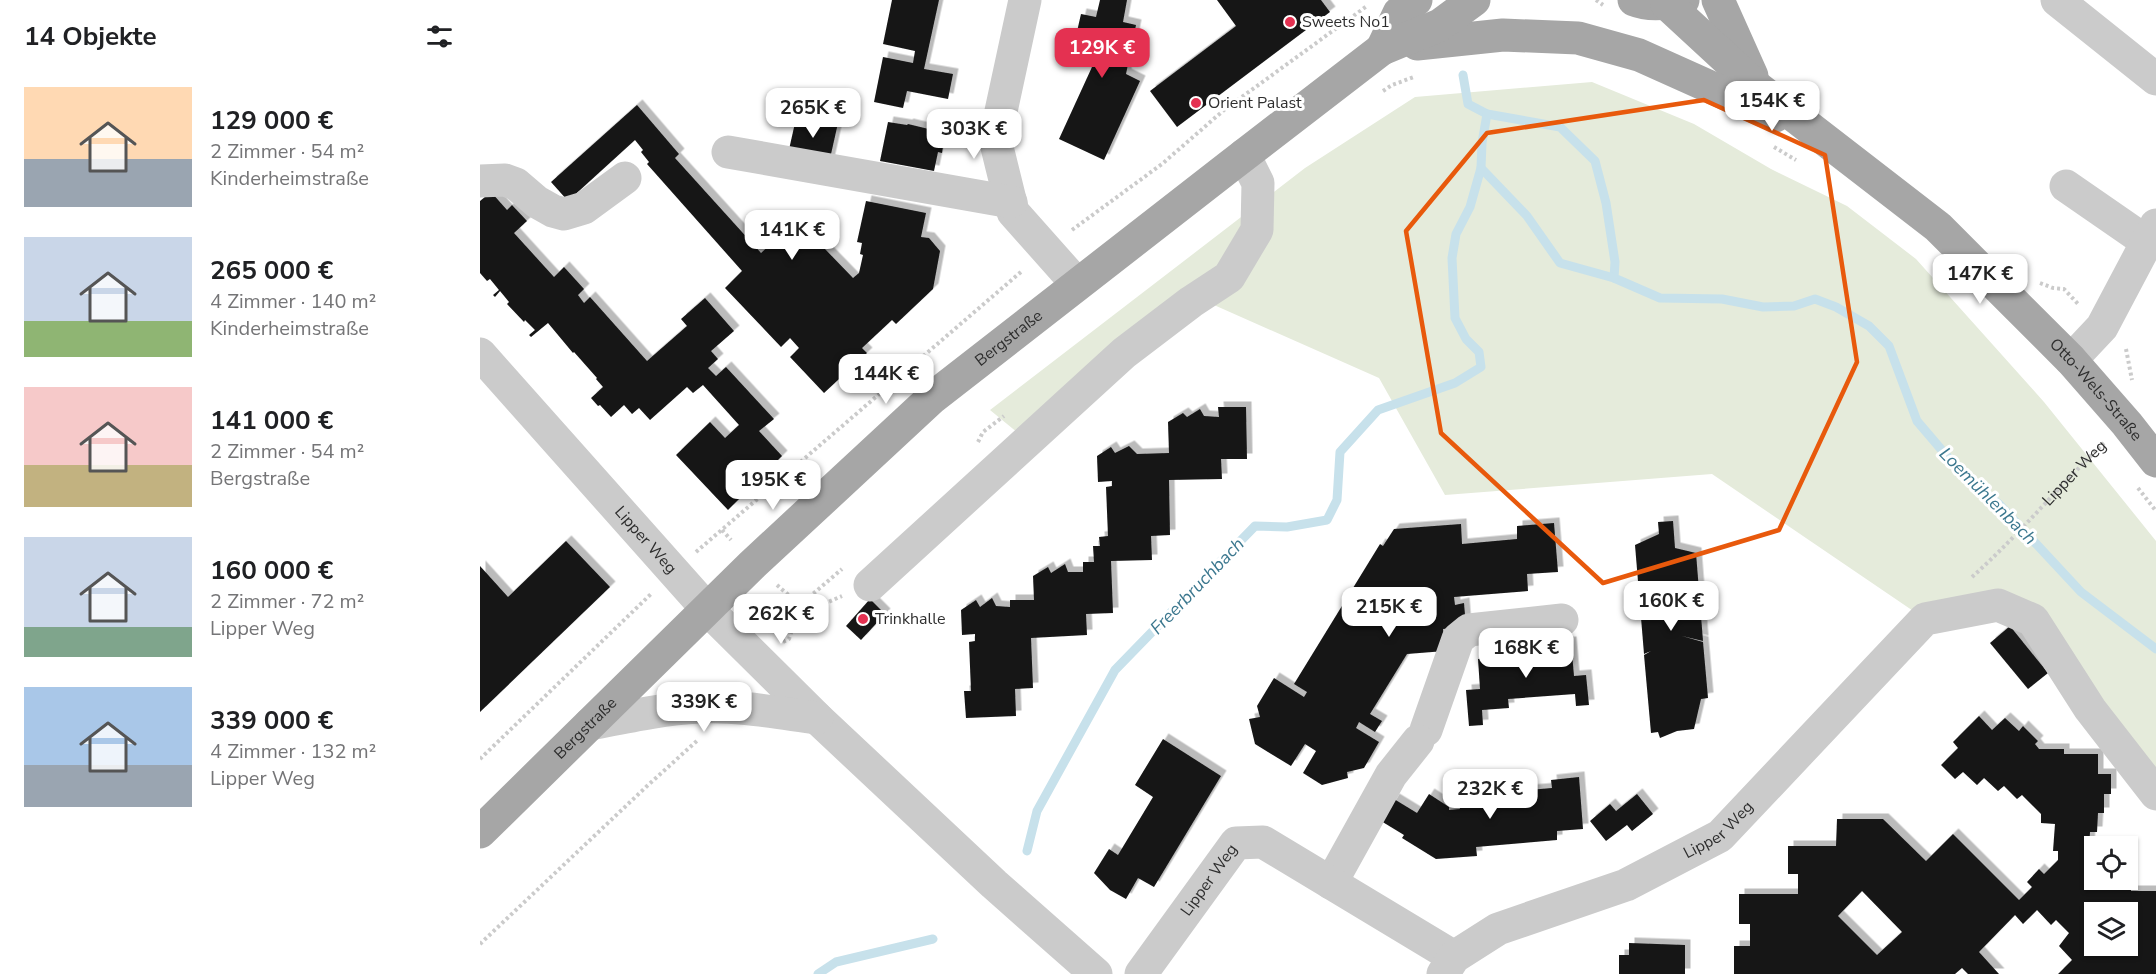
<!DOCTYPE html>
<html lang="de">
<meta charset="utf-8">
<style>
:root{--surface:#fff;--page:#f2f2f2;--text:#202124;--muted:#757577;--accent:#e43151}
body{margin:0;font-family:"Nunito Sans",sans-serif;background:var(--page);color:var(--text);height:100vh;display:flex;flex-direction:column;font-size:22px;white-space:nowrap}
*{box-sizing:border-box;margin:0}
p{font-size:20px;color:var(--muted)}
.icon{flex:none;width:33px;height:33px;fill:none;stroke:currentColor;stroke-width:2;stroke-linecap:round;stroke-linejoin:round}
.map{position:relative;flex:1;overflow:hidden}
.sheet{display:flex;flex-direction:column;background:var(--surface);width:480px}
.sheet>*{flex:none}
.buttons{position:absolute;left:1604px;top:836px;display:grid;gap:12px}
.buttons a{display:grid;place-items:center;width:54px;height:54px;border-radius:0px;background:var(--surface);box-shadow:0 2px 4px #0004;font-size:30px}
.price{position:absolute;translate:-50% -51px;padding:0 14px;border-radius:12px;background:#fff;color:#222;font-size:20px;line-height:39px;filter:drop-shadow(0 2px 3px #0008)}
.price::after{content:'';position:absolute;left:50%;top:36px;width:18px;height:14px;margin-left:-9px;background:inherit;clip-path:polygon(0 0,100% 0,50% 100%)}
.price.selected{background:var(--accent);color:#fff}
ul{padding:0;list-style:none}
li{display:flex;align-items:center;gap:18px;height:150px;padding:0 24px}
li span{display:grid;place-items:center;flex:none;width:168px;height:120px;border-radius:0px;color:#555}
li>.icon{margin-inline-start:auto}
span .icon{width:72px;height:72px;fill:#fffc;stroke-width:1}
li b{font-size:26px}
h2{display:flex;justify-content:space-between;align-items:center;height:72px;padding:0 24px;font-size:26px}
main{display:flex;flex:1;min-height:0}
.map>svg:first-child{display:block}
.green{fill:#e5ebdb}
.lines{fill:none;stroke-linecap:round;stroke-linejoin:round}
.stream{stroke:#c7e1eb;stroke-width:9}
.building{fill:#151515;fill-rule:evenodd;filter:url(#shadow)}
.path{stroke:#cbcbcb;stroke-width:4;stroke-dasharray:3 3;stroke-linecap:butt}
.minor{stroke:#cbcbcb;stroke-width:33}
.major{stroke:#a6a6a6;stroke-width:33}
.marked{fill:none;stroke:#e8590c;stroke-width:4.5;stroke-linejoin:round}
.poi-dot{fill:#e43151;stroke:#fff;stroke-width:2}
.labels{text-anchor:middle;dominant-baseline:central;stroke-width:6;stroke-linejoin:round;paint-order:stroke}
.poi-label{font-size:16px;fill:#2e2e2e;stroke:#fff;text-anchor:start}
.street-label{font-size:16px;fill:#2e2e2e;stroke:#fff}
.water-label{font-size:18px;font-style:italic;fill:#3c788f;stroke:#fff}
</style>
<main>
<section class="sheet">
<h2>14 Objekte<svg class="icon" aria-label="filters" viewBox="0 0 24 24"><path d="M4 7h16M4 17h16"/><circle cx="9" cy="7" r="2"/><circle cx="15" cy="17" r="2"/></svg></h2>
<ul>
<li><span style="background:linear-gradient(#ffd9b3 60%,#9aa5b1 0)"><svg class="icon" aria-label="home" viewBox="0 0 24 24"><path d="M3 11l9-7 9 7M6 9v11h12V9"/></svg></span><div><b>129 000 €</b><p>2 Zimmer · 54 m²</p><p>Kinderheimstraße</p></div></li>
<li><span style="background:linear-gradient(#c9d6e8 70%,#8fb573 0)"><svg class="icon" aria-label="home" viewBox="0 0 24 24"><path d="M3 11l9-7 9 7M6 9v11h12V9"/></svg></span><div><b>265 000 €</b><p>4 Zimmer · 140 m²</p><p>Kinderheimstraße</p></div></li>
<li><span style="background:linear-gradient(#f6c9c9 65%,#c2b280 0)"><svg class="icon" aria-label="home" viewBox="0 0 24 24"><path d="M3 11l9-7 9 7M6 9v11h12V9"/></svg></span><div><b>141 000 €</b><p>2 Zimmer · 54 m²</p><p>Bergstraße</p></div></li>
<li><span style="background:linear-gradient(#c9d6e8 75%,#7fa58c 0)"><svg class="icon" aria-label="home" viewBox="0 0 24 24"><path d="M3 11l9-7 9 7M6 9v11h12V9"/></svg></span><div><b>160 000 €</b><p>2 Zimmer · 72 m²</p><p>Lipper Weg</p></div></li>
<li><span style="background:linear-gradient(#a9c7e8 65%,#9aa5b1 0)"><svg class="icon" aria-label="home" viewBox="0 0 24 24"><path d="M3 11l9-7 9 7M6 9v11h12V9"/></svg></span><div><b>339 000 €</b><p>4 Zimmer · 132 m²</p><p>Lipper Weg</p></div></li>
</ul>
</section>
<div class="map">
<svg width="1676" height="974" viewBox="0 0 1676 974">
<defs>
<filter id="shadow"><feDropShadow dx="5.5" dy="-5.5" stdDeviation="0" flood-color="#0004"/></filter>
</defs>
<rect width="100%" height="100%" fill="#fff"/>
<polygon class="green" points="1112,82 1214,124 1291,169 1367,206 1436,259 1564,402 1676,541 1676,794 1553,620 1445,619 1232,474 965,495 899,378 725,301 555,447 510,410 825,168 935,97"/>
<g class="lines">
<g class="stream">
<polyline points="983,75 988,104 1007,114 1080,127 1115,161 1126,203 1135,262 1134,278 1180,298 1242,299 1283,307 1314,306 1335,299 1356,307 1389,326 1409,346 1437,421 1483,475 1519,504 1601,592 1676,649"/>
<polyline points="1007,114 1002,143 1001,168 1047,216 1080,263 1134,278"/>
<polyline points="547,851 557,811 635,670 775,526 807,527 847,520 857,500 860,452 898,410 975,383 1001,367 999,352 986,339 975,318 972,258 976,234 990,207 1001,168"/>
<polyline points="338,974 356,962 453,939"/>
</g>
</g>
<g class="building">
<polygon points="412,0 459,0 444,69 473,74 468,99 427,91 423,108 394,102 403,57 433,63 435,51 403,44"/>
<polygon points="620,0 647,0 643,22 656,25 646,74 660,81 624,160 579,139 612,67 590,62 601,14 616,17"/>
<polygon points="737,0 841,0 850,12 697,127 670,91 756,26"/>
<polygon points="157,105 199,154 195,158 281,253 317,220 373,278 379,273 383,255 380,254 382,243 377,242 386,201 446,213 441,237 449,238 460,251 453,289 416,324 412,320 382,348 387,353 344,393 310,357 319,348 310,338 301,347 245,288 262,271 167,164 169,162 161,152 163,150 155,140 88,201 71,182"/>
<polygon points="317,114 358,123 349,163 308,154"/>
<polygon points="408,122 427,125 428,124 465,133 462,153 458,152 454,171 400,161"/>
<polygon points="11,192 27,210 32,205 47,221 34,233 74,277 84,267 104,289 98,295 104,303 110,297 167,361 207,326 201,319 225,298 254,331 231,351 238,359 228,368 236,376 246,367 294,419 279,431 302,456 248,510 196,455 230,422 245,438 259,425 223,385 213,393 207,387 170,420 159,408 152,414 144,405 131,417 120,405 118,406 111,398 123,387 116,379 117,378 94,352 93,353 68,323 51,337 49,335 55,330 45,320 44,322 27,304 29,302 20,291 15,297 13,295 19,290 10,279 7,281 0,273 0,201"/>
<polygon points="738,407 766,407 767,459 741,459 742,479 689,480 690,535 671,536 672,560 631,561 633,613 606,614 607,635 551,638 553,688 535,689 536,716 486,718 484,691 491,691 489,642 495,641 495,634 482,635 481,610 496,600 500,607 512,598 516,606 530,607 530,600 554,600 553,576 568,567 571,573 585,564 588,572 603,572 603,562 614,562 613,546 620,546 619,537 628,536 626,487 632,486 632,481 618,482 617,456 631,447 635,453 649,446 657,454 689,453 688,422 703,413 707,417 720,409 724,416 739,417"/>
<polygon points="1193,521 1195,548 1216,553 1223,641 1202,636 1223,642 1228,698 1221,699 1214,729 1197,731 1180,738 1178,732 1171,733 1164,655 1171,651 1164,654 1155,545 1179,534 1178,522"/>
<polygon points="1074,523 1078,572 1047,574 1048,591 974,597 975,605 984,603 986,627 963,629 965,651 927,654 890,714 902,721 895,732 879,722 876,728 899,742 884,768 867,772 868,778 842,785 823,773 836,751 825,744 811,766 775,744 769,719 780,717 777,706 794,678 824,697 827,692 814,684 900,544 903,546 914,529 981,524 982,544 1037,539 1037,526"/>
<polygon points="86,541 130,587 0,712 0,566 28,597"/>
<polygon points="390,599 405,614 381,640 366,626"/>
<polygon points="1530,626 1568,673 1548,689 1510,643"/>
<polygon points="1091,642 1094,676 1106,675 1109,705 1096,706 1095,694 1028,699 1029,708 1002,710 1003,725 989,726 986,690 1000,689 998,659 1025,657 1026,665 1039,665 1037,647"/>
<path d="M 1499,716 L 1512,730 L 1525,718 L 1539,731 L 1543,726 L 1558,741 L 1555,744 L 1559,749 L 1584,749 L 1584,754 L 1618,754 L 1618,774 L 1631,774 L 1631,794 L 1624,794 L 1624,813 L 1618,813 L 1617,832 L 1610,832 L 1609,851 L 1614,851 L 1614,879 L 1647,879 L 1647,871 L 1650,871 L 1651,891 L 1676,891 L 1676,974 L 1578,974 L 1592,960 L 1579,946 L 1589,933 L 1576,920 L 1571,925 L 1557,910 L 1543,924 L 1535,915 L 1499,952 L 1519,974 L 1488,974 L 1482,968 L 1475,974 L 1254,974 L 1254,946 L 1270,946 L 1270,924 L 1259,924 L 1259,894 L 1318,894 L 1318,874 L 1308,874 L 1308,846 L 1356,846 L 1357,819 L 1403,819 L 1446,861 L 1473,834 L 1539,900 L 1552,887 L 1547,882 L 1559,869 L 1564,874 L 1578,860 L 1578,851 L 1573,851 L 1575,824 L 1561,823 L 1561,814 L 1542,795 L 1537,799 L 1524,786 L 1518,791 L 1504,778 L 1497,785 L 1483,772 L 1475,779 L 1461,765 L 1478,748 L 1473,742 ZM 1382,891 L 1422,932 L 1397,955 L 1358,916 ZM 1614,912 L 1647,912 L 1647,945 L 1614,945 Z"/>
<polygon points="683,739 741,776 674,887 658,878 646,899 630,890 614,873 629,849 638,855 673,797 655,785"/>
<polygon points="1099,777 1103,829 1077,831 1077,840 996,847 997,856 956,859 922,838 924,835 901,821 914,799 937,813 949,794 969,807 969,810 980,809 979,805 991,804 991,795 1072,788 1071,780"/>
<polygon points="1157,794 1173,814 1152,831 1147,825 1126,841 1110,821 1130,804 1136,811"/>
<polygon points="1149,943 1205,945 1205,974 1139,974 1139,955 1149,955"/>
</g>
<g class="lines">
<g class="path">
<polyline points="1116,0 1123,5"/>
<polyline points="903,91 912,85 934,77"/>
<polyline points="1294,147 1316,160"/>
<polyline points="592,230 682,164 744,110 887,6"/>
<polyline points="1560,283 1573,288 1584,289 1599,305"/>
<polyline points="1646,349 1652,380"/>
<polyline points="498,442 503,432 524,416"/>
<polyline points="1658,488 1676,511"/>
<polyline points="242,530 251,540"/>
<polyline points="216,552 542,271"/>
<path id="s1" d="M 1492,577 C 1539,535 1578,487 1624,443"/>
<polyline points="297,585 320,605 346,603 362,596"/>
<polyline points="303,642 309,639 320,605 362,569"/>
<polyline points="0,759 171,594"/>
<polyline points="0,944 166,787 219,739"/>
</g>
<g class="minor">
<polyline points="545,0 515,139 533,212 597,284"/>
<polyline points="1577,0 1676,79"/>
<polyline points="248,152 531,202"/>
<polyline points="0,181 25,180 36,184 57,202 73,211 84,214 104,208 145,178"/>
<polyline points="1586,186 1667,242"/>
<path id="s2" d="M 0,354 L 227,609 L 337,718 L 514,884 L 616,974"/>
<polyline points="1591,360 1622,327 1676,225"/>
<polyline points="390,585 644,353 711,302 749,277 777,230 778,183 764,155"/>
<path d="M 110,724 C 146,717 182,709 219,707 C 258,705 299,713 337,718"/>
<polyline points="946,730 978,639 989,630 1082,620"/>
<polyline points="851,883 911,775 938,741"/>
<path id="s3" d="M 661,974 L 756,843 L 783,842 L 974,957"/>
<path id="s4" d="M 963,974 L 974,957 L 1018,929 L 1146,885 L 1240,836 L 1445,619 L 1518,605 L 1553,620 L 1610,709 L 1676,794"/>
</g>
<g class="major">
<path d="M 1154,0 C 1169,6 1187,4 1203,0"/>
<polyline points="1238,0 1272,76"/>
<path id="s5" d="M 1187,4 L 1278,88 L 1458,227 L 1591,360 L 1647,424 L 1676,461"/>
<polyline points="937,44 1023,35 1098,38 1159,55 1295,116"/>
<polyline points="902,49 919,13 936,0"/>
<path id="s6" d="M 0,832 L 273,564 L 452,398 L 750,166 L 902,49 L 960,25 L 994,0"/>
</g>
</g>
<path class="marked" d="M 1224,100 L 1345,155 L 1377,362 L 1299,530 L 1123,583 L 961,433 L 926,231 L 1007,133 Z"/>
<g class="poi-dot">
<circle cx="810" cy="22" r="6"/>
<circle cx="716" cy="103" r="6"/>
<circle cx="383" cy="619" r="6"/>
</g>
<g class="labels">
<g class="poi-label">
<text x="822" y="22">Sweets No1</text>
<text x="728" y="103">Orient Palast</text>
<text x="395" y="619">Trinkhalle</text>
</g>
<g class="street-label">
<text stroke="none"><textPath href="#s6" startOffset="724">Bergstraße</textPath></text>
<text stroke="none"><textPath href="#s5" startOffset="578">Otto-Wels-Straße</textPath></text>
<text stroke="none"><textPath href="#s1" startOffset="146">Lipper Weg</textPath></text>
<text stroke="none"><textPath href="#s2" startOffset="249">Lipper Weg</textPath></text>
<text stroke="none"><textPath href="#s6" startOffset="148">Bergstraße</textPath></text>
<text stroke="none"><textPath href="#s4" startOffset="316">Lipper Weg</textPath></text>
<text stroke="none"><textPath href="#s3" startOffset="116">Lipper Weg</textPath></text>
</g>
<g class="water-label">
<text transform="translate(1508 496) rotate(45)">Loemühlenbach</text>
<text transform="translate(717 586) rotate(-46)">Freerbruchbach</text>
</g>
</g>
</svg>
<div class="buttons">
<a><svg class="icon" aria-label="locate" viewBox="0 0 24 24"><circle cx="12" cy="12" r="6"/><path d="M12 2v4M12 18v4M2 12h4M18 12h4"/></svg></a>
<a><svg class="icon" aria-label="layers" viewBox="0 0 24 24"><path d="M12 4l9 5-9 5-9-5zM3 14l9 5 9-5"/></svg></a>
</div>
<b class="price selected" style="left:622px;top:79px">129K €</b>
<b class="price" style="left:1292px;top:132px">154K €</b>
<b class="price" style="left:333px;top:139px">265K €</b>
<b class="price" style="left:494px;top:160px">303K €</b>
<b class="price" style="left:312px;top:261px">141K €</b>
<b class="price" style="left:1500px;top:305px">147K €</b>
<b class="price" style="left:406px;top:405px">144K €</b>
<b class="price" style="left:293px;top:511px">195K €</b>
<b class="price" style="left:1191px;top:632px">160K €</b>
<b class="price" style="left:909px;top:638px">215K €</b>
<b class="price" style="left:301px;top:645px">262K €</b>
<b class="price" style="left:1046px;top:679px">168K €</b>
<b class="price" style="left:224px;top:733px">339K €</b>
<b class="price" style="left:1010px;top:820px">232K €</b>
</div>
</main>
